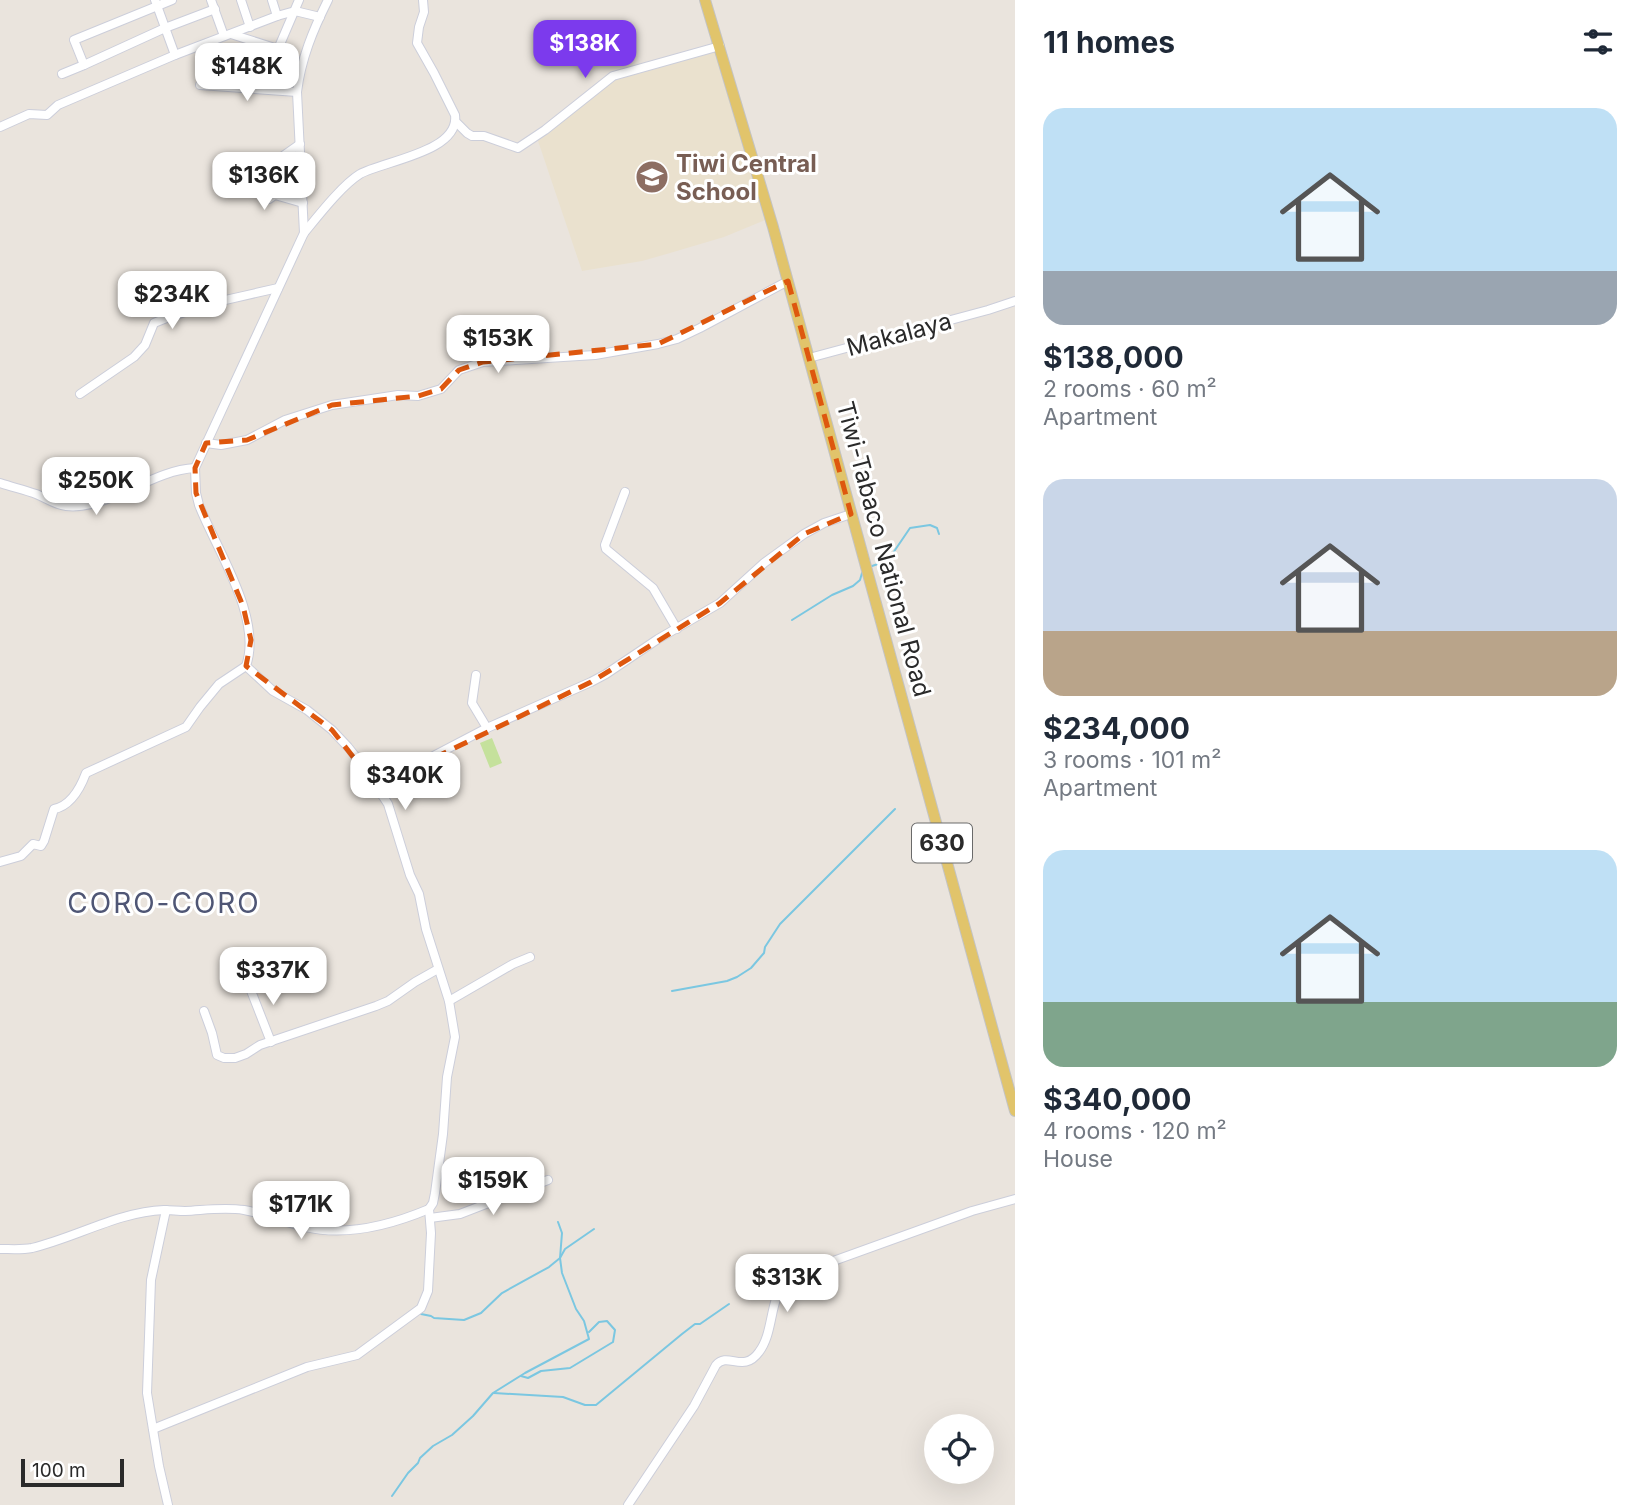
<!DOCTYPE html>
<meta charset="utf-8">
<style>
:root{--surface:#fff;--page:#f6f6f7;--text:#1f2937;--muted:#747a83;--accent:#7c3aed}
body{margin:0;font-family:Inter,sans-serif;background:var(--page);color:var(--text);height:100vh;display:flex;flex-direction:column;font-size:26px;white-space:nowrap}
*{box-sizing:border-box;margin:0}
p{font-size:23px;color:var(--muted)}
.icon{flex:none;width:38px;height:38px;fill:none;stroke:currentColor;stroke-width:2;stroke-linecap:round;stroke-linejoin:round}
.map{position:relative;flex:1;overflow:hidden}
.details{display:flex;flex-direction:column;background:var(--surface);width:630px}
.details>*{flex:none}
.buttons{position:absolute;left:924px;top:1414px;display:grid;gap:14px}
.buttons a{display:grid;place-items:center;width:70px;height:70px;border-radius:50%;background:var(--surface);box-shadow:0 7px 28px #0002;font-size:35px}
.scale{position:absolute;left:21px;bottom:18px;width:103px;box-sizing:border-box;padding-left:7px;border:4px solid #2a2a2a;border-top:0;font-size:19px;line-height:24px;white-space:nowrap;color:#2a2a2a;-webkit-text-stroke:5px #fff;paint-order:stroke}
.price{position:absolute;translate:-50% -60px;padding:0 16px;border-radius:14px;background:#fff;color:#222;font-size:23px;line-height:46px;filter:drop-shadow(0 2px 4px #0008)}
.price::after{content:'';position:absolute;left:50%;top:42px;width:21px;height:16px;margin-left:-10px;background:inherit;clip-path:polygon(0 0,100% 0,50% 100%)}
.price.on{background:var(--accent);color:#fff}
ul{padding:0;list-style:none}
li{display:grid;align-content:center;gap:14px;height:371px;padding:0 28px}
li span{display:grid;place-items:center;height:217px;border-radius:21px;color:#555}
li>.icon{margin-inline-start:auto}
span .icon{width:126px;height:126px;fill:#fffc;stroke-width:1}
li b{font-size:30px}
h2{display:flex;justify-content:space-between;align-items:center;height:84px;padding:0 28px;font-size:30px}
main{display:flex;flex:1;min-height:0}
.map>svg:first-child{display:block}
.education{fill:#eae1ce}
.pitch{fill:#c5e19c}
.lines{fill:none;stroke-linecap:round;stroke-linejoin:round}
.stream{stroke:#7bc7e1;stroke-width:2}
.minor-casing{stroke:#ccceda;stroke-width:10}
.major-casing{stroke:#c3c3c3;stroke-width:12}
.minor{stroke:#fff;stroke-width:8}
.major{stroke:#e1c46b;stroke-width:10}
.marked{fill:none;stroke:#de570e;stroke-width:5;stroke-dasharray:14 9;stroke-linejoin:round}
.labels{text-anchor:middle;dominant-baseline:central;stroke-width:6;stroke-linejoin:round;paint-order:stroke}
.shield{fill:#fff;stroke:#6a6a6a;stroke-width:2}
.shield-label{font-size:23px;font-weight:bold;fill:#2a2a2a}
.education-label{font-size:24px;font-weight:bold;fill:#785e54;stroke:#fff;text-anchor:start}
.street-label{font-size:24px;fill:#2a2a2a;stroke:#fff}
.quarter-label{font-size:28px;letter-spacing:2px;fill:#4f5675;stroke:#fff}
</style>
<main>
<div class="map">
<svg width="1015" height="1505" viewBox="0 0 1015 1505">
<rect width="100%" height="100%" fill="#eae4dd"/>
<polygon class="education" points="714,47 765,220 724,237 670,253 642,261 582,271 536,135 613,73"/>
<polygon class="pitch" points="492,738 502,763 490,768 480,743"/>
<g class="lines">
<g class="stream">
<polyline points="872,566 884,562 891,556 910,528 930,525 937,528 939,534"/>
<polyline points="792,620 832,595 853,586 860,580 862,573"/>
<polyline points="672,991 727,981 737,977 751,968 764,953 765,947 780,924 895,809"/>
<polyline points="421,1314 431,1316 434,1318 464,1320 481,1313 502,1293 549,1267 560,1258 565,1249 594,1229"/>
<polyline points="521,1376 528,1378 541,1371 570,1368 613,1342 615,1330 607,1321 599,1322 589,1332"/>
<polyline points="494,1393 563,1397 585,1405 596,1405 682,1334 695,1324 700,1324 729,1304"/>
<polyline points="392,1496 408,1473 418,1463 420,1458 433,1446 452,1435 473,1416 493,1393 525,1373 589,1339 584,1321 576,1309 562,1273 560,1258 562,1233 558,1222"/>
</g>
<defs>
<g id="minor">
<polyline points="155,0 175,55"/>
<polyline points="211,0 224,36"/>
<polyline points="241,0 250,27"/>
<polyline points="272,0 277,16"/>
<polyline points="231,34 278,49 299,0"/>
<polyline points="84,65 74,40 172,0"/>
<polyline points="62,74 84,65 165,28 215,9"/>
<polyline points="200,85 297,92"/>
<polyline points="456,122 467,133 472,136 484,136 518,148 545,130 613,76 720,46"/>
<polyline points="0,127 29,114 47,115 58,105 175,55 277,16 295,11 320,17"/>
<polyline points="300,144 256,175 269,199 275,195 303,203"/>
<path d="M 304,233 L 297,92 C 301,59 313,30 328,0"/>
<polyline points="809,358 988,310 1015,301"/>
<polyline points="80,394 134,357 145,345 154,323 169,317 221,301 278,288"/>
<polyline points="206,443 221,445 247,440 285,420 332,405 398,395 418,396 441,389 459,370 483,362 595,355 658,344 677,339 700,328 788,281"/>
<path d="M 0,483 C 12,487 25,490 36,494 C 46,498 56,505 66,506 C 107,511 151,470 195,468"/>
<polyline points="625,492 605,545 606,549 653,588 677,629"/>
<polyline points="476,675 472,703 487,728"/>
<polyline points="376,786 487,728 591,682 606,674 658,639 720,603 764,563 804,534 824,523 851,514"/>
<path d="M 0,862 L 21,856 L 33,844 L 41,846 L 44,841 L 54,809 C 70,806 80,789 86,773 L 186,727 L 200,707 L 219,684 L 246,666"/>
<polyline points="248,983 271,1042"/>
<polyline points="449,1001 513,964 530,957"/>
<polyline points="204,1011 212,1033 217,1055 224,1058 235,1058 246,1054 260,1045 376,1006 388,1001 415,982 438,969"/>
<polyline points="166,1210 151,1280 147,1393 159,1466 168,1505"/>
<polyline points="430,1218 460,1214 548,1180"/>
<path d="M 0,1249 C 10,1249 22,1250 32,1248 C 77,1237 118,1212 164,1210 C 171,1210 178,1211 185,1211 C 205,1210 224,1207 244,1210 C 266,1214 284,1222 305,1227 C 347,1237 391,1225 429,1209"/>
<path d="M 153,1429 L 307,1367 L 357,1355 L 421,1308 L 428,1291 L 431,1233 L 429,1209 L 433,1203 L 435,1193 L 443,1134 L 447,1077 L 455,1037 L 449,1001 L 426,929 L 419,894 L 410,875 L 388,804 L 363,766 L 348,747 L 332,730 L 307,710 L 273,691 L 246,666 C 263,618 216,549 199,505 L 196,493 L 195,468 L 304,233 C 318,216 342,185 360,174 C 383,161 460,152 455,115 L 434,73 L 417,43 L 419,27 L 424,12 L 423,0"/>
<path d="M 628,1505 L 694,1406 L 716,1365 C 728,1351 743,1374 759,1352 C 775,1331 768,1297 789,1277 L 972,1211 L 1015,1199"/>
</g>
<polyline id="major" points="705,0 773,227 1015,1111"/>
</defs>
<use href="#minor" class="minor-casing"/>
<use href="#major" class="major-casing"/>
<use href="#minor" class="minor"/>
<use href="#major" class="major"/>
</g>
<path class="marked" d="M 788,281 L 851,514 L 804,534 L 720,603 L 591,682 L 376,786 L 332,730 L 246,666 L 251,640 L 243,606 L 196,493 L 195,468 L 206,443 L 247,440 L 332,405 L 418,396 L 441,389 L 459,370 L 483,362 L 658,344 Z"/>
<defs>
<symbol id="school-disc" viewBox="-11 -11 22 22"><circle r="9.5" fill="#8d6e63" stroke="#fff"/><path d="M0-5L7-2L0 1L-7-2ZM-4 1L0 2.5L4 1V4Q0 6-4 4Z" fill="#fff"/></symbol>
</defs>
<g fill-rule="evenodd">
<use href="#school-disc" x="633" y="158" width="38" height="38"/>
</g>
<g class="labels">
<rect class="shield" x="912" y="823.5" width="60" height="39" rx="5"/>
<g class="shield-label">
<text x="942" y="843">630</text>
</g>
<g class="education-label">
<text x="676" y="163">Tiwi Central<tspan x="676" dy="28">School</tspan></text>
</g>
<g class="street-label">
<text transform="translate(899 334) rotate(-15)">Makalaya</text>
<text transform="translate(884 549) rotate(75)">Tiwi-Tabaco National Road</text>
</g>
<g class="quarter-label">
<text x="164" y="903">CORO-CORO</text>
</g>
</g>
</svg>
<div class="buttons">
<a><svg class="icon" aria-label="locate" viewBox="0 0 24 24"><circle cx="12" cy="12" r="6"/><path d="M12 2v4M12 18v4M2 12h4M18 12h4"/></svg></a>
</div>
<div class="scale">100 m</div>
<b class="price on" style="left:585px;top:80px">$138K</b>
<b class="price" style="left:247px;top:103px">$148K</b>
<b class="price" style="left:264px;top:212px">$136K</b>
<b class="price" style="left:172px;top:331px">$234K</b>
<b class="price" style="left:498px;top:375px">$153K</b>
<b class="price" style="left:96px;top:517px">$250K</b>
<b class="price" style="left:405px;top:812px">$340K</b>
<b class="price" style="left:273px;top:1007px">$337K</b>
<b class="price" style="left:493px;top:1217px">$159K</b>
<b class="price" style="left:301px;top:1241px">$171K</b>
<b class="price" style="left:787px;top:1314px">$313K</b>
</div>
<section class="details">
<h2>11 homes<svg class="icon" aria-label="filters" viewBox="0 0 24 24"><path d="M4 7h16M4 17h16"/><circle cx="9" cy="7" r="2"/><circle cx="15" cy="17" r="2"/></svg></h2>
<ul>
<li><span style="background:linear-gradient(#bfe0f5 75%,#9aa5b1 0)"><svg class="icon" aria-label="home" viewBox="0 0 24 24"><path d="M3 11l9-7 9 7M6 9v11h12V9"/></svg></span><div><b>$138,000</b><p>2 rooms · 60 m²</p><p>Apartment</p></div></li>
<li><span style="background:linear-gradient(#c9d6e8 70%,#b9a48a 0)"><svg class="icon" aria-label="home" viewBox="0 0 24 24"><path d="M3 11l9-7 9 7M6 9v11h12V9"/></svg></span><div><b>$234,000</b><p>3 rooms · 101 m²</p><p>Apartment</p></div></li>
<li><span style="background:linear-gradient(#bfe0f5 70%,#7fa58c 0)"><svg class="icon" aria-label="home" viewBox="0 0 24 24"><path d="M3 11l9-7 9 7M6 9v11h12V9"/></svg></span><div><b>$340,000</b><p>4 rooms · 120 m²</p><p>House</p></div></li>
</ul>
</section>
</main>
